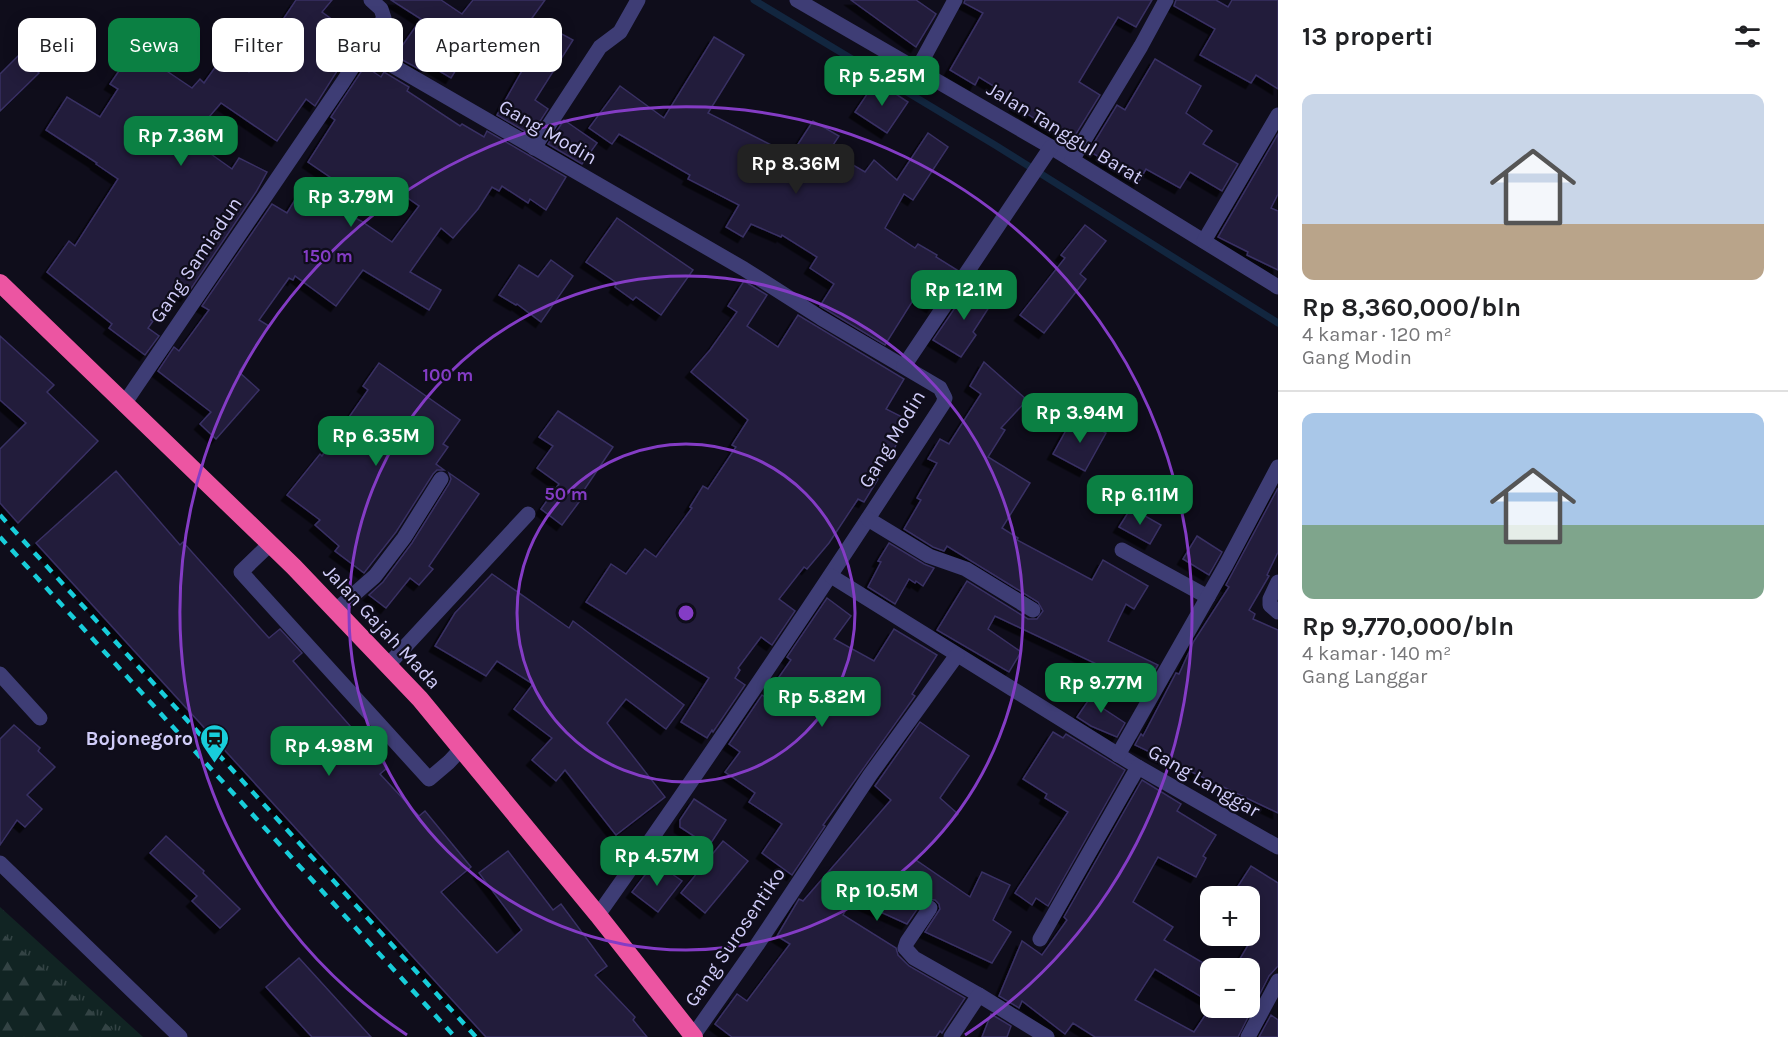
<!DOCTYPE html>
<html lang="id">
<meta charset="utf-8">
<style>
:root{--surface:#fff;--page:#f6f6f6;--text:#202124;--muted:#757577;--line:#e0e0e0;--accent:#0b8043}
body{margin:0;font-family:Karla,sans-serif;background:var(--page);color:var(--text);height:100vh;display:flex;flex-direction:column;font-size:22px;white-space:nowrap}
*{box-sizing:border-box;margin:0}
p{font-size:20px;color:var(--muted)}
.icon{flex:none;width:33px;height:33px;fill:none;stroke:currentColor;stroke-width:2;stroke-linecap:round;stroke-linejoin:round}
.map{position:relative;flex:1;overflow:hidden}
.details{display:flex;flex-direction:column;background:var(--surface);width:510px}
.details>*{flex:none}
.top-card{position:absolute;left:18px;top:18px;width:570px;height:54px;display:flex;gap:12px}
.fabs{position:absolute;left:1200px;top:886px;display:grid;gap:12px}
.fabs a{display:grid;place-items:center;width:60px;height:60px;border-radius:12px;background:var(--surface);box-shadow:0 3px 15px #0003;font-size:30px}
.price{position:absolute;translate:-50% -51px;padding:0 14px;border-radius:12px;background:var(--accent);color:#fff;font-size:20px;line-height:39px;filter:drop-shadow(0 2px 3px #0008)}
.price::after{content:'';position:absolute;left:50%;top:36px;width:18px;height:14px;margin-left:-9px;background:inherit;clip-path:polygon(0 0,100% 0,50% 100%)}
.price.selected{background:#222;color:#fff}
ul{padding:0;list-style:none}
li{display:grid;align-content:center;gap:12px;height:318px;padding:0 24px}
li+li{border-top:2px solid var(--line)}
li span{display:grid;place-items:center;height:186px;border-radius:12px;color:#555}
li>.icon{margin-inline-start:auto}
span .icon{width:108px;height:108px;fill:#fffc;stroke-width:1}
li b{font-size:26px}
h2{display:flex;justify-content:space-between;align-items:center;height:72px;padding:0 24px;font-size:26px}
.pill{padding:0 21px;border-radius:12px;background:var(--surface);box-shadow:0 3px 15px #0003;font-size:21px;line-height:54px}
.pill.selected{background:var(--accent);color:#fff}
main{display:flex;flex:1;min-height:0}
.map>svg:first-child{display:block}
.grass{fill:url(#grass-tufts)}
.forest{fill:url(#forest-firs)}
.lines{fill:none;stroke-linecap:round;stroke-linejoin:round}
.stream{stroke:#12263f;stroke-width:7}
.building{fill:#211b3a;stroke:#393063;stroke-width:1.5;filter:url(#shadow)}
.minor{stroke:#3e3d75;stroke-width:15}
.highway{stroke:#ec55a2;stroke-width:18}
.rail{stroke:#18cdda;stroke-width:4.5;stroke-dasharray:9 8;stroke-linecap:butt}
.ring{fill:none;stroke:#843cc5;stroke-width:3}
.labels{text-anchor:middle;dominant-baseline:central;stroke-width:4.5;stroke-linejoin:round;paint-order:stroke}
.street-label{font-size:20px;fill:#d1cdf9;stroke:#0f0d1b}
.poi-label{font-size:20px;font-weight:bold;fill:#d1cdf9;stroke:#0f0d1b;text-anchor:end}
.centre{fill:#843cc5;stroke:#0f0d1b;stroke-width:3}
.ring-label{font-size:18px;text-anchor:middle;font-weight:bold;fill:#843cc5;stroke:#0f0d1b;stroke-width:4.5;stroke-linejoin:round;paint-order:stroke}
</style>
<main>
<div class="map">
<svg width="1278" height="1037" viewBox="0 0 1278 1037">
<defs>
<pattern id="grass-tufts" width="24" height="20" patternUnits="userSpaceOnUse" patternTransform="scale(1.5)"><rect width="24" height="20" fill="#112423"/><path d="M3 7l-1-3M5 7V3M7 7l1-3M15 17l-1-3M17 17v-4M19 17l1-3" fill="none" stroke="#334344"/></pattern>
<pattern id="forest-firs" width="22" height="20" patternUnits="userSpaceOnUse" patternTransform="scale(1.5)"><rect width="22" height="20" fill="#112423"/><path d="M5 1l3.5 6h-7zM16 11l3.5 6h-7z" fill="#334344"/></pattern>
<filter id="shadow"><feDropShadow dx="-5.5" dy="5.5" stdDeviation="0" flood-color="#0009"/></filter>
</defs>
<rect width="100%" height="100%" fill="#0f0d1b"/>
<polygon class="grass" points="0,907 143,1037 0,1037"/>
<polygon class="forest" points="0,931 121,1037 0,1037"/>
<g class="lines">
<polyline class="stream" points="754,0 995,145 1278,323"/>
</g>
<g class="building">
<polygon points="296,0 332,0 322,12 358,38 315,106 306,99 277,141 221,103 190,139 232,169 239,158 267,172 256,192 186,296 174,289 151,320 153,321 148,328 159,336 145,355 109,328 112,324 47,272 69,241 75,246 118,179 96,164 97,163 46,130 67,97 100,117 118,89 110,84 134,49 192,88 200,79 204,83 224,55 249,72 278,31 276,30"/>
<polygon points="391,0 441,0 462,14 473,0 545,0 532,18 573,40 535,100 548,109 531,135 497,115 523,69 476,37 451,78 426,63 421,70 395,56 421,19"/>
<polygon points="851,0 916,0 936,14 916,47"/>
<polygon points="965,0 1152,0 1136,27 1118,17 1079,82 1100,95 1071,142 1015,106 1018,101 979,77 975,85 950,70 983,13 964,3"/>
<polygon points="1176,0 1216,0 1228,7 1232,0 1278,0 1278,89 1256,75 1251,83 1200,55 1215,29 1174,6"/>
<polygon points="714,37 744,55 708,113 791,155 813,121 839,136 829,151 865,172 874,160 897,180 928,133 948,147 913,200 904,194 885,228 915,248 918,244 937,255 936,257 957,270 932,307 915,297 885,345 820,306 834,284 810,268 817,257 782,235 781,237 751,224 743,237 726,227 739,205 688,179 690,175 619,134 612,144 589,128 620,86 664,118"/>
<polygon points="20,54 39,73 0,111 0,74"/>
<polygon points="1155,59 1201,86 1186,113 1212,131 1203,144 1238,164 1222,191 1190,172 1180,188 1146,169 1139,181 1089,151 1117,105 1125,110"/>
<polygon points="365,66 381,77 384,72 409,87 407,91 460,126 462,124 484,137 487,131 566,177 546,210 530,199 528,203 502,186 499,191 492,187 478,209 453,238 441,228 410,272 441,290 429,310 363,270 336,306 295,276 293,280 289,278 259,320 269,326 239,372 259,390 216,439 200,424 211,412 158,371 174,347 179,351 209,310 202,306 272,204 287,213 301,190 361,221 392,242 419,206 389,185 371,205 308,162 335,120 331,117"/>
<polygon points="876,81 908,102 887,133 855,112"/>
<polygon points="564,120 597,143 582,164 548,144"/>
<polygon points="1278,134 1278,194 1271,208 1278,211 1278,270 1247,255 1248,252 1218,237"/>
<polygon points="617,218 693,270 661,315 636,297 633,300 615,287 617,283 586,262"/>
<polygon points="1085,225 1106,241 1080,274 1086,279 1044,333 1020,315 1065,258 1061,255"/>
<polygon points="551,260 573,276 541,322 517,304 516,305 499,295 519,265 538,277"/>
<polygon points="744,281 767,295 747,326 778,347 798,315 904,379 886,409 908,420 895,447 874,477 878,479 864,502 858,499 829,543 807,569 804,567 779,599 795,611 772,645 761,637 738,668 740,670 735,678 745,685 713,732 712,730 707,738 681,722 709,678 586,602 611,564 626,574 645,549 656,557 692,508 690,507 703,486 708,489 736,447 732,445 748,420 691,372 710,350 737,312 728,306"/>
<polygon points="972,283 995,298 973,332 976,335 961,357 933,340"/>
<polygon points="0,336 54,385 47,392 98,441 18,523 0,503 0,449 26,423 0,400"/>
<polygon points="984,362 1027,400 1001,428 1005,430 988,457 1030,483 1002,528 1018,538 1017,540 1092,580 1103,560 1148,586 1134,609 1126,604 1108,641 1158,665 1145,687 995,616 988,629 1021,652 1009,672 937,630 967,581 1028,619 1037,619 1043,611 1038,602 947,546 944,551 933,547 904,529 921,500 917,498 937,463 928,459 940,439 949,444 981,394 970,386"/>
<polygon points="379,363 460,420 443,444 448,447 436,464 444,470 437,470 433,474 396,532 364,573 335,551 339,546 315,525 320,520 287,495 320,454 322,456 368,390 363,386"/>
<polygon points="558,411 613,447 580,496 582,498 562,525 541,509 559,484 537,468 553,446 539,437"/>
<polygon points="1074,416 1106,433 1085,471 1053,454"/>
<polygon points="116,471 180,545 183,542 269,638 280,629 302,653 293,661 387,768 380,774 419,816 425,811 471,867 441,892 497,953 522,930 479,873 508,851 553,910 561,904 607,966 595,975 635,1017 633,1020 647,1037 486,1037 36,543"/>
<polygon points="449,473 479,494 429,566 433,569 419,585 410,578 386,608 369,595 383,582 412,543 449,484 451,479"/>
<polygon points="1278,488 1278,552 1267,575 1269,576 1249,610 1255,614 1253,619 1278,630 1278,813 1135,745 1141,734 1143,736 1176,673 1179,674 1194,641 1229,587 1226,585"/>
<polygon points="1131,508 1161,525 1150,544 1119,527"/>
<polygon points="1197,536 1222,552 1209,575 1183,559"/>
<polygon points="889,543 924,564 934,568 923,586 916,581 915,583 909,579 895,604 868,587 881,562 878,561"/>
<polygon points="492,574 569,628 573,621 684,705 666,729 626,699 607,723 665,797 616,835 565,770 556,781 532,760 552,738 514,709 533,684 497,661 486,676 435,646 455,613"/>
<polygon points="827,598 851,616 834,639 874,661 894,629 937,655 912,694 915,696 823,825 825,826 792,875 762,853 782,824 749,802 755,793 725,772 740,752 729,744 762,695 765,697 791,660 787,657"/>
<polygon points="1099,685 1109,692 1101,707 1125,723 1117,737 1091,726 1077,717"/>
<polygon points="920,722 969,756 940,798 958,814 916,860 970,897 982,872 1010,885 993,920 1011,932 992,963 925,932 940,909 939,904 935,900 926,899 922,902 907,924 852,899 843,915 896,948 898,955 909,966 965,998 942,1033 940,1031 936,1037 732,1037 715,1024 737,994 747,1001 790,944 777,936 799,899 803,901 891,800 875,786"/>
<polygon points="14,725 40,748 38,751 55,767 27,795 42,809 25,827 17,820 0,845 0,739"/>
<polygon points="1053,732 1063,738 1066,734 1125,770 1048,906 1036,898 1032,905 1015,893 1068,812 1045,798 1047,794 1023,779"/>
<polygon points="1142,780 1181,804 1177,811 1216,835 1203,856 1206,858 1196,877 1158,857 1133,902 1173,927 1164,940 1210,967 1210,1002 1155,969 1135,1000 1194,1032 1210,1008 1250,1008 1250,969 1234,969 1257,930 1250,925 1250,897 1231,897 1251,866 1278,883 1278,966 1269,976 1238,1037 1095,1037 1073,1023 1065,1034 1022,1001 1019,1008 999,996 1022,941 1042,955 1067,920 1064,917"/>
<polygon points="694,799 726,820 709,846 680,827 680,820"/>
<polygon points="166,836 204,871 203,873 240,909 220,928 192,901 197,896 150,853"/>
<polygon points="723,841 748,861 705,913 681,893"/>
<polygon points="655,862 682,881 658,912 632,892"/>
<polygon points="299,958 371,1037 312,1037 266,987"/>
<polygon points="991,1014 1011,1026 1007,1037 982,1037"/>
<polygon points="1271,1015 1278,1020 1278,1037 1259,1037"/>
</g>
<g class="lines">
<g class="minor">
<polyline points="797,0 1051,147 1278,287"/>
<path d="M 364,49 L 744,269 L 821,318 L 940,388 L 945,398 L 943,404 C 831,576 717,747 598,915"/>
<polyline points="917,70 955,0"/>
<polyline points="534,148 600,47 620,32 638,0"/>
<polyline points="1072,160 1141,46 1166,0"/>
<polyline points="1204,241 1278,115"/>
<polyline points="904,366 1051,147"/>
<polyline points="124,404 343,82 384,18 381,9 371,0"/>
<polyline points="868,519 929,556 966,569 1033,610"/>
<polyline points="270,544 241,572 429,779 449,762 461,749"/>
<polyline points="1122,550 1208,597"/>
<polyline points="831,576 1138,767 1278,847"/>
<polyline points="1278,582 1270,599 1270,605 1278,612"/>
<polyline points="335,611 375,576 404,538 441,479"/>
<polyline points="388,665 528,514"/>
<polyline points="0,674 40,718"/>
<polyline points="1118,755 1226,565 1278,467"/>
<polyline points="0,863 180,1037"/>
<polyline points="930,908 907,942 905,948 914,958 979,995"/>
<polyline points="1040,939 1138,767"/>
<polyline points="693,1036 757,945 870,775 957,655"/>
<polyline points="951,1037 979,995 1047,1037"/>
<polyline points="1248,1037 1278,981"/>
</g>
<polyline class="highway" points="0,283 294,567 420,699 598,915 694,1037"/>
<g class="rail">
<polyline points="0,515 476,1037"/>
<polyline points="0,537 455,1037"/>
</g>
</g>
<g class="ring">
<circle cx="686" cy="613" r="169"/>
<circle cx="686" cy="613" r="337"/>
<path d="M407 1035A506 506 0 1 1 965 1035"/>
</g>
<defs>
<symbol id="station-pin" viewBox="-11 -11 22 30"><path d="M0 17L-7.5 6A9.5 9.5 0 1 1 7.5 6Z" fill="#18cdda" stroke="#0f0d1b"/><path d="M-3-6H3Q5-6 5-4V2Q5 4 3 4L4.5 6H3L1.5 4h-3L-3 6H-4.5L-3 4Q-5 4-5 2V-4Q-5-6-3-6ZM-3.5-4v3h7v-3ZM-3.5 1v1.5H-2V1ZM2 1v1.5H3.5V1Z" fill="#111"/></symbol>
</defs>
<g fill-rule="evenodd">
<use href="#station-pin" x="198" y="722" width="33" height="45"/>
</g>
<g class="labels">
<g class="street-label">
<text transform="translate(548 132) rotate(30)">Gang Modin</text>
<text transform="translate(1065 133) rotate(31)">Jalan Tanggul Barat</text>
<text transform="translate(196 260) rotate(-56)">Gang Samiadun</text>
<text transform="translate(892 439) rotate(-59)">Gang Modin</text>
<text transform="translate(382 627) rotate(47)">Jalan Gajah Mada</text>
<text transform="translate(1204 781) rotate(30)">Gang Langgar</text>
<text transform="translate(735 937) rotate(-56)">Gang Surosentiko</text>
</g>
<g class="poi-label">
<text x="193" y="738">Bojonegoro</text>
</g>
</g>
<circle cx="686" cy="613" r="9" class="centre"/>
<g class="ring-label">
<text x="328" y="262">150 m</text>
<text x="448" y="381">100 m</text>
<text x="566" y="500">50 m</text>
</g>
</svg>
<div class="fabs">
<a>+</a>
<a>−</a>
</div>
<b class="price" style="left:882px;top:107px">Rp 5.25M</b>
<b class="price" style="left:181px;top:167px">Rp 7.36M</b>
<b class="price selected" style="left:796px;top:195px">Rp 8.36M</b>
<b class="price" style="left:351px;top:228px">Rp 3.79M</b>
<b class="price" style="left:964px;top:321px">Rp 12.1M</b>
<b class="price" style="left:1080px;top:444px">Rp 3.94M</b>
<b class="price" style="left:376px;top:467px">Rp 6.35M</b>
<b class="price" style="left:1140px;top:526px">Rp 6.11M</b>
<b class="price" style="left:1101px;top:714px">Rp 9.77M</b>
<b class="price" style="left:822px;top:728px">Rp 5.82M</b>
<b class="price" style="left:329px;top:777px">Rp 4.98M</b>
<b class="price" style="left:657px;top:887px">Rp 4.57M</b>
<b class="price" style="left:877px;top:922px">Rp 10.5M</b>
<div class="top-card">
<a class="pill">Beli</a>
<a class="pill selected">Sewa</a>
<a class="pill">Filter</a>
<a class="pill">Baru</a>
<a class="pill">Apartemen</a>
</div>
</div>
<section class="details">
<h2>13 properti<svg class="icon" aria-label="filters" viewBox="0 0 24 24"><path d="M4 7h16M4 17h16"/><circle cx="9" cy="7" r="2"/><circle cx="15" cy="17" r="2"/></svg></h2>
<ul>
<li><span style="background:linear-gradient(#c9d6e8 70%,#b9a48a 0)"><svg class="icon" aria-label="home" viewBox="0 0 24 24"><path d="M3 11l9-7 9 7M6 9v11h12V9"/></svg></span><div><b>Rp 8,360,000/bln</b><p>4 kamar · 120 m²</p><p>Gang Modin</p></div></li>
<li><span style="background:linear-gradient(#a9c7e8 60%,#7fa58c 0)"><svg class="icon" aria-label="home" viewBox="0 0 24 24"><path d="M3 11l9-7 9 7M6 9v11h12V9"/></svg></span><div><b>Rp 9,770,000/bln</b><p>4 kamar · 140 m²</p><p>Gang Langgar</p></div></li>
</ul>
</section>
</main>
